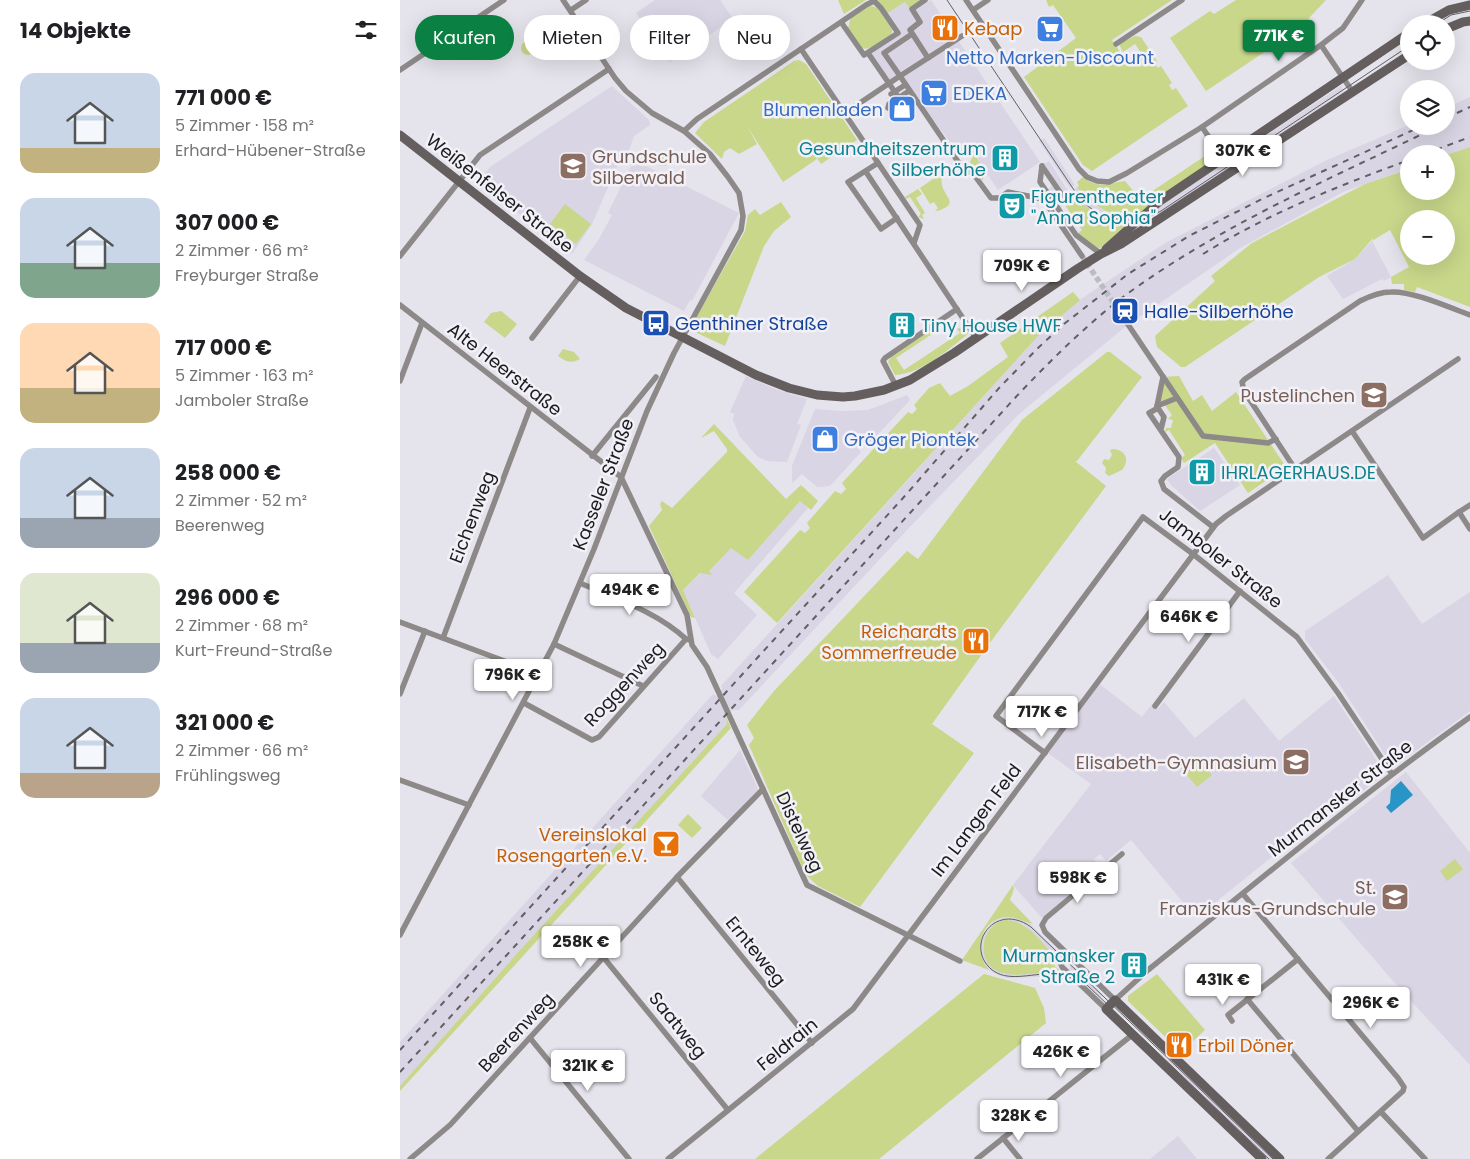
<!DOCTYPE html>
<html lang="de">
<meta charset="utf-8">
<style>
:root{--surface:#fff;--page:#f6f6f6;--text:#202124;--muted:#757577;--accent:#0b8043}
body{margin:0;font-family:Poppins,sans-serif;background:var(--page);color:var(--text);height:100vh;display:flex;flex-direction:column;font-size:19px;white-space:nowrap}
*{box-sizing:border-box;margin:0}
p{font-size:16px;color:var(--muted)}
.icon{flex:none;width:28px;height:28px;fill:none;stroke:currentColor;stroke-width:2;stroke-linecap:round;stroke-linejoin:round}
.map{position:relative;flex:1;overflow:hidden}
.side{display:flex;flex-direction:column;background:var(--surface);width:400px}
.side>*{flex:none}
.hud{position:absolute;left:15px;top:15px;width:475px;height:45px;display:flex;gap:10px}
.controls{position:absolute;left:1000px;top:15px;display:grid;gap:10px}
.controls a{display:grid;place-items:center;width:55px;height:55px;border-radius:50%;background:var(--surface);box-shadow:0 5px 20px #0002;font-size:25px}
.price{position:absolute;translate:-50% -42px;padding:0 11px;border-radius:5px;background:#fff;color:#222;font-size:16px;line-height:32px;filter:drop-shadow(0 1px 2px #0008)}
.price::after{content:'';position:absolute;left:50%;top:30px;width:15px;height:11px;margin-left:-8px;background:inherit;clip-path:polygon(0 0,100% 0,50% 100%)}
.price.current{background:var(--accent);color:#fff}
ul{padding:0;list-style:none}
li{display:flex;align-items:center;gap:15px;height:125px;padding:0 20px}
li span{display:grid;place-items:center;flex:none;width:140px;height:100px;border-radius:15px;color:#555}
li>.icon{margin-inline-start:auto}
span .icon{width:60px;height:60px;fill:#fffc;stroke-width:1}
li b{font-size:21px}
h2{display:flex;justify-content:space-between;align-items:center;height:60px;padding:0 20px;font-size:21px}
.tag{padding:0 18px;border-radius:22px;background:var(--surface);box-shadow:0 5px 20px #0002;font-size:18px;line-height:45px}
.tag.current{background:var(--accent);color:#fff}
main{display:flex;flex:1;min-height:0}
.map>svg:first-child{display:block}
.built{fill:#d9d5e4}
.green{fill:#c8d78a;fill-rule:evenodd}
.water{fill:#2994c6}
.lines{fill:none;stroke-linecap:round;stroke-linejoin:round}
.street-tunnel{stroke:#bdbbc2;stroke-width:5.5;stroke-dasharray:5.5 3;stroke-linecap:butt}
.street{stroke:#8d8989;stroke-width:5.5}
.secondary{stroke:#645e5e;stroke-width:9}
.tram{stroke:#615f64;stroke-width:1}
.rail{stroke:#615f64;stroke-width:2;stroke-dasharray:6 6;stroke-linecap:butt}
.labels{text-anchor:middle;dominant-baseline:central;stroke-width:5;stroke-linejoin:round;paint-order:stroke}
.food-label{font-size:18px;fill:#c56008;stroke:#f2f1f8;text-anchor:start}
.shop-label{font-size:18px;fill:#366cbe;stroke:#f2f1f8;text-anchor:start}
.culture-label{font-size:18px;fill:#0d838f;stroke:#f2f1f8;text-anchor:start}
.education-label{font-size:18px;fill:#785e54;stroke:#f2f1f8;text-anchor:end}
.street-label{font-size:18px;fill:#1c1b1e;stroke:#f2f1f8}
.transit-label{font-size:18px;fill:#164399;stroke:#f2f1f8;text-anchor:start}
</style>
<main>
<section class="side">
<h2>14 Objekte<svg class="icon" aria-label="filters" viewBox="0 0 24 24"><path d="M4 7h16M4 17h16"/><circle cx="9" cy="7" r="2"/><circle cx="15" cy="17" r="2"/></svg></h2>
<ul>
<li><span style="background:linear-gradient(#c9d6e8 75%,#c2b280 0)"><svg class="icon" aria-label="home" viewBox="0 0 24 24"><path d="M3 11l9-7 9 7M6 9v11h12V9"/></svg></span><div><b>771 000 €</b><p>5 Zimmer · 158 m²</p><p>Erhard-Hübener-Straße</p></div></li>
<li><span style="background:linear-gradient(#c9d6e8 65%,#7fa58c 0)"><svg class="icon" aria-label="home" viewBox="0 0 24 24"><path d="M3 11l9-7 9 7M6 9v11h12V9"/></svg></span><div><b>307 000 €</b><p>2 Zimmer · 66 m²</p><p>Freyburger Straße</p></div></li>
<li><span style="background:linear-gradient(#ffd9b3 65%,#c2b280 0)"><svg class="icon" aria-label="home" viewBox="0 0 24 24"><path d="M3 11l9-7 9 7M6 9v11h12V9"/></svg></span><div><b>717 000 €</b><p>5 Zimmer · 163 m²</p><p>Jamboler Straße</p></div></li>
<li><span style="background:linear-gradient(#c9d6e8 70%,#9aa5b1 0)"><svg class="icon" aria-label="home" viewBox="0 0 24 24"><path d="M3 11l9-7 9 7M6 9v11h12V9"/></svg></span><div><b>258 000 €</b><p>2 Zimmer · 52 m²</p><p>Beerenweg</p></div></li>
<li><span style="background:linear-gradient(#dfe7d0 70%,#9aa5b1 0)"><svg class="icon" aria-label="home" viewBox="0 0 24 24"><path d="M3 11l9-7 9 7M6 9v11h12V9"/></svg></span><div><b>296 000 €</b><p>2 Zimmer · 68 m²</p><p>Kurt-Freund-Straße</p></div></li>
<li><span style="background:linear-gradient(#c9d6e8 75%,#b9a48a 0)"><svg class="icon" aria-label="home" viewBox="0 0 24 24"><path d="M3 11l9-7 9 7M6 9v11h12V9"/></svg></span><div><b>321 000 €</b><p>2 Zimmer · 66 m²</p><p>Frühlingsweg</p></div></li>
</ul>
</section>
<div class="map">
<svg width="1070" height="1159" viewBox="0 0 1070 1159">
<rect width="100%" height="100%" fill="#e5e3eb"/>
<g class="built">
<polygon points="255,0 320,0 333,19 270,62 236,13"/>
<polygon points="531,0 640,162 598,190 572,151 562,158 535,122 532,124 500,77 489,84 468,53 498,33 486,14 505,2 512,12"/>
<polygon points="212,86 249,120 250,125 234,136 229,150 223,154 215,171 192,224 172,254 78,183 90,167"/>
<polygon points="941,86 944,91 765,210 745,220 763,204"/>
<polygon points="1070,97 1070,147 1046,155 1046,154 1009,154 1009,168 943,192 840,248 725,327 619,414 507,530 339,710 332,710 326,717 327,724 121,949 0,1086 0,1042 313,694 316,696 322,689 321,686 640,334 678,301 765,243 927,160 1009,125 1009,126 1046,126 1046,108"/>
<polygon points="644,138 675,185 670,188 639,141"/>
<polygon points="649,161 672,197 660,208 648,189 657,183 644,164"/>
<polygon points="233,162 243,167 244,165 339,213 292,301 290,300 284,311 184,260 199,239 212,215 208,213"/>
<polygon points="677,187 686,199 706,211 731,215 740,214 730,223 714,221 701,217 689,210 680,202 672,191"/>
<polygon points="972,241 991,277 984,281 982,279 943,299 927,276 955,259"/>
<polygon points="346,376 375,389 407,399 397,424 401,425 387,462 368,461 358,457 340,437 333,420 334,414 330,412"/>
<polygon points="507,395 510,400 467,446 462,442 457,447 461,452 430,486 417,487 402,474 392,483 392,466 415,409 443,411 468,410"/>
<polygon points="814,448 840,485 800,511 771,485 767,479"/>
<polygon points="401,501 408,508 334,593 357,615 318,659 311,654 283,590 301,573 331,548"/>
<polygon points="988,575 1022,624 1070,592 1070,711 996,765 989,761 938,682 905,639 905,631"/>
<polygon points="697,682 742,717 752,704 758,709 764,702 795,738 844,698 879,741 934,696 972,753 982,770 982,776 955,797 946,797 796,918 731,840 706,861 700,854 694,859 701,868 642,918 613,885 691,784 645,751"/>
<polygon points="340,750 358,789 329,821 301,796"/>
<polygon points="1006,772 1070,853 1070,1065 1000,989 891,863"/>
<polygon points="606,917 621,919 630,924 662,955 658,959 623,924 609,920 593,925 588,932 583,944 584,953 603,974 653,972 659,973 659,976 608,978 598,975 589,970 581,956 580,945 582,935 594,921"/>
<polygon points="672,965 703,995 700,998 676,978 677,977 669,969"/>
<polygon points="770,1058 875,1159 867,1159 766,1062"/>
<polygon points="778,1136 797,1159 750,1159"/>
</g>
<g class="green">
<polygon points="438,0 466,0 444,14"/>
<polygon points="476,0 529,0 512,12 505,2 486,14"/>
<polygon points="646,0 772,0 712,40 728,64 742,54 735,44 723,52 719,44 735,36 741,37 757,61 754,63 758,68 761,66 772,83 769,85 772,90 776,88 788,106 692,171 683,165 624,77 676,38 653,5 649,7"/>
<polygon points="836,0 926,0 910,17 905,25 806,91 770,38 810,11 814,14"/>
<path d="M 472,6 L 479,9 L 492,29 L 492,33 C 485,41 472,51 462,48 L 448,28 L 451,17 L 467,7 Z"/>
<circle cx="128" cy="48" r="7"/>
<polygon points="399,60 406,64 457,140 421,164 404,138 417,159 383,182 347,126 357,144 339,154 330,148 324,152 322,159 295,133 304,122 394,61"/>
<path d="M 1070,147 L 1070,307 L 1017,287 L 1015,292 L 1004,290 L 1004,284 L 992,284 L 991,277 L 1009,267 L 990,230 L 972,241 L 974,237 L 955,259 L 919,277 L 785,367 L 781,367 L 757,347 L 755,336 L 815,281 L 811,276 L 852,243 L 965,184 L 1009,169 L 1009,191 L 1046,191 L 1046,155 ZM 1009,219 L 1046,219 L 1046,256 L 1009,256 Z"/>
<path d="M 811,148 L 815,152 L 813,160 L 740,214 L 721,215 L 706,211 L 686,199 L 677,187 L 679,186 L 677,182 L 683,177 C 700,190 708,183 725,181 L 735,193 L 741,192 L 745,196 L 808,154 L 805,150 Z"/>
<circle cx="263" cy="159" r="7"/>
<polygon points="574,154 586,173 582,176 584,178 582,180 570,162"/>
<path d="M 539,175 L 542,176 C 542,179 541,182 542,185 C 544,197 561,204 537,211 L 535,211 L 538,208 L 534,202 L 530,204 L 520,188 Z"/>
<polygon points="518,189 522,194 516,198 525,213 522,215 524,219 518,217 521,214 510,197 506,199 505,197"/>
<path d="M 672,191 C 687,211 704,221 730,223 L 699,249 L 677,234 L 682,230 L 665,205 L 667,201 L 672,197 L 670,193 Z"/>
<polygon points="381,202 391,217 374,231 364,246 325,346 297,333 293,323 345,231 348,215 355,209 360,215"/>
<polygon points="165,204 191,224 176,244 150,224"/>
<polygon points="673,292 680,300 640,334 377,623 344,592 400,530 405,533 410,528 407,523 435,491 441,494 446,489 442,483 508,412 512,414 517,409 514,405 529,388 540,383 550,396 568,386 608,357 600,343"/>
<polygon points="101,311 117,324 105,338 84,322 91,313"/>
<path d="M 564,326 L 568,334 C 546,351 523,373 495,375 L 488,362 L 491,357 L 535,327 L 538,330 L 496,358 L 504,370 L 560,333 L 557,329 Z"/>
<path d="M 163,349 L 174,352 L 180,359 C 170,364 167,362 158,356 Z"/>
<polygon points="707,352 710,352 742,377 677,461 675,461 706,486 592,640 532,724 574,753 460,907 418,886 405,874 349,745 354,738 347,725 374,691 507,551 518,559 622,420"/>
<polygon points="779,376 793,401 802,395 812,411 836,392 886,467 848,493 815,443 784,463 781,458 785,455 769,430 765,432 766,428 771,428 773,420 768,419 772,415 764,404 760,406 763,377"/>
<polygon points="314,424 386,499 401,485 418,501 411,510 400,501 348,560 331,548 309,571 312,575 300,573 283,590 295,618 291,617 249,526 262,510 260,504 262,501 272,508 327,452 327,449 314,431 301,438"/>
<path d="M 713,449 C 726,450 730,460 722,470 L 709,476 L 705,473 L 706,468 L 702,463 L 704,459 L 709,460 L 712,455 L 710,450 Z"/>
<polygon points="326,717 331,728 329,730 0,1091 0,1086 121,949 327,724"/>
<polygon points="795,755 812,775 797,787 780,767"/>
<polygon points="288,814 302,828 292,838 278,825"/>
<polygon points="1055,859 1063,869 1047,881 1040,871"/>
<path d="M 613,885 L 614,889 L 610,900 L 633,924 C 624,923 616,916 606,917 C 579,920 574,952 589,970 L 562,960 Z"/>
<path d="M 604,920 C 626,919 639,940 653,954 L 650,957 L 656,962 L 654,965 L 659,970 L 659,973 C 636,970 595,986 585,957 C 583,951 583,944 585,938 C 588,929 595,922 604,920 Z"/>
<polygon points="584,974 635,988 644,1008 646,1023 479,1159 355,1159"/>
<polygon points="757,974 805,1030 781,1052 728,1001 728,996"/>
</g>
<polygon class="water" points="1001,781 1013,795 991,813 986,807 990,803 991,790"/>
<g class="lines">
<polyline class="street-tunnel" points="682,256 727,323"/>
<g class="street">
<polyline points="525,0 512,9 520,22 510,30 528,58"/>
<polyline points="566,0 679,169 687,177 697,181 709,182 727,173 802,127 921,45 943,28 962,0"/>
<polyline points="171,10 186,0"/>
<polyline points="573,10 588,0"/>
<polyline points="562,36 500,76 565,172 572,172 591,198 600,198 608,192 643,199 682,256"/>
<polyline points="716,44 782,0"/>
<polyline points="921,45 952,91"/>
<polyline points="401,49 520,225 514,243"/>
<polyline points="468,53 499,98"/>
<polyline points="0,70 104,0"/>
<polyline points="491,94 505,85"/>
<polyline points="488,108 489,104 509,91"/>
<polyline points="445,113 500,76 484,53 512,34"/>
<polyline points="802,127 823,158"/>
<polyline points="284,131 297,119 441,22 464,55 498,33 481,8 474,1 466,5 441,22"/>
<polyline points="478,163 448,182 481,229 497,218"/>
<polyline points="642,166 640,182 676,235 701,254"/>
<polyline points="642,166 662,195 652,202"/>
<polyline points="466,172 576,338"/>
<polyline points="0,256 80,155 209,69"/>
<polyline points="0,305 221,477 287,615 292,645 307,667 407,885 560,961"/>
<polyline points="727,323 803,436 868,443 876,439"/>
<polyline points="132,338 180,276"/>
<polyline points="0,381 22,323"/>
<polyline points="496,386 483,361 485,358 557,309"/>
<polyline points="757,406 763,377"/>
<polyline points="757,406 777,398"/>
<polyline points="761,429 764,417 758,408 749,413 779,457 778,467 765,476 761,481 764,489 813,527"/>
<polyline points="952,431 1023,538 1059,512 1070,529"/>
<polyline points="192,456 256,377"/>
<path d="M 895,469 L 844,391 L 842,382 L 845,379 L 960,301 C 970,296 980,292 991,292 C 1013,291 1048,307 1070,315"/>
<polyline points="1059,512 1070,505"/>
<path d="M 180,583 C 217,599 257,612 286,639"/>
<polyline points="0,622 139,674"/>
<polyline points="43,638 130,408"/>
<polyline points="154,644 243,686"/>
<polyline points="0,694 25,631"/>
<polyline points="124,703 192,740 199,737 286,639 290,640"/>
<polyline points="755,706 840,591"/>
<polyline points="645,753 596,716 743,517 793,554 897,637 938,693 992,774"/>
<polyline points="0,780 69,805"/>
<path d="M 722,854 L 646,918 L 642,925 L 645,932 L 715,1000 L 748,970 C 854,885 959,796 1070,717"/>
<polyline points="277,877 412,1043"/>
<polyline points="843,894 998,1078 1004,1087 1003,1091 928,1159"/>
<polyline points="0,935 154,644 194,549 247,411 274,353 341,230 343,216 339,193 328,177 310,154 284,131 252,113 226,91 215,78 163,0"/>
<polyline points="669,956 661,964 662,967 706,1009"/>
<polyline points="204,958 328,1110"/>
<polyline points="847,999 958,1131"/>
<polyline points="832,1021 828,1015 898,959"/>
<polyline points="130,1038 229,1159"/>
<polyline points="981,1112 1025,1159"/>
<polyline points="603,1138 620,1159"/>
<polyline points="10,1159 50,1125 277,877 363,789"/>
<polyline points="268,1159 453,1009 816,524 826,516 1058,359"/>
<polyline points="577,1159 732,1035"/>
</g>
<g class="secondary">
<polyline points="1024,24 1049,10 1070,5"/>
<polyline points="1046,29 1063,22 1070,21"/>
<polyline points="0,135 180,276 226,308 356,375 389,388 417,395 443,397 455,396 484,390 510,380 554,353 677,269 701,254 721,244 1009,55"/>
<polyline points="706,249 760,201 1009,33"/>
<polyline points="862,1159 706,1009 715,1000 880,1159"/>
</g>
<g class="tram">
<path d="M 547,0 L 680,199 C 702,222 734,226 761,211 L 1009,46"/>
<polyline points="1037,24 1051,15 1070,11"/>
<path d="M 869,1159 L 687,985 C 676,978 664,974 651,974 C 632,973 607,983 591,969 C 564,945 595,901 631,927 L 873,1159"/>
</g>
<g class="rail">
<polyline points="1046,118 1070,107"/>
<polyline points="1025,154 1070,137"/>
<path d="M 803,254 C 867,214 938,186 1009,160"/>
<polyline points="0,1050 503,498 600,387 638,348 664,324 728,274 789,236 862,199 1022,126"/>
<path d="M 0,1072 L 614,399 C 647,364 681,330 719,300 C 816,227 930,179 1039,126"/>
</g>
</g>
<defs>
<symbol id="restaurant-square" viewBox="-11 -11 22 22"><rect x="-9" y="-9" width="18" height="18" rx="4" fill="#e8710a" stroke="#f2f1f8"/><path d="M-5-6h1v4h1v-4h1v4h1v-4h1v5L-1.5 .5V6h-2V.5L-5-1ZM5-6V6H3V1.5H1.5Q1.5-4 5-6Z" fill="#fff"/></symbol>
<symbol id="supermarket-square" viewBox="-11 -11 22 22"><rect x="-9" y="-9" width="18" height="18" rx="4" fill="#3f7fe0" stroke="#f2f1f8"/><path d="M-6-5.5h2.5l.6 2H6L4.5 2H-2.5L-4.4-4H-6ZM-1.5 3.2a1.3 1.3 0 1 0 .1 0ZM3 3.2a1.3 1.3 0 1 0 .1 0Z" fill="#fff"/></symbol>
<symbol id="shop-square" viewBox="-11 -11 22 22"><rect x="-9" y="-9" width="18" height="18" rx="4" fill="#3f7fe0" stroke="#f2f1f8"/><path d="M-5-2.5h2.3a2.7 3.5 0 0 1 5.4 0H5L5.5 6h-11ZM-1.5-2.5h3a1.5 2.3 0 0 0-3 0Z" fill="#fff"/></symbol>
<symbol id="building-square" viewBox="-11 -11 22 22"><rect x="-9" y="-9" width="18" height="18" rx="4" fill="#0f9aa8" stroke="#f2f1f8"/><path d="M-4-6H4V6H1V3H-1V6H-4ZM-2.5-4.3h1.7v1.8h-1.7ZM.8-4.3h1.7v1.8H.8ZM-2.5-1h1.7V.8h-1.7ZM.8-1h1.7V.8H.8Z" fill="#fff"/></symbol>
<symbol id="school-square" viewBox="-11 -11 22 22"><rect x="-9" y="-9" width="18" height="18" rx="4" fill="#8d6e63" stroke="#f2f1f8"/><path d="M0-5L7-2L0 1L-7-2ZM-4 1L0 2.5L4 1V4Q0 6-4 4Z" fill="#fff"/></symbol>
<symbol id="theatre-square" viewBox="-11 -11 22 22"><rect x="-9" y="-9" width="18" height="18" rx="4" fill="#0f9aa8" stroke="#f2f1f8"/><path d="M-5-5.5Q0-4 5-5.5V0Q5 5 0 6Q-5 5-5 0ZM-3.3-2.5H-1v1.5H-3.3ZM1-2.5H3.3v1.5H1ZM-2.8 1Q0 5.5 2.8 1Z" fill="#fff"/></symbol>
<symbol id="station-square" viewBox="-11 -11 22 22"><rect x="-9" y="-9" width="18" height="18" rx="4" fill="#1a4fb4" stroke="#f2f1f8"/><path d="M-3-6H3Q5-6 5-4V2Q5 4 3 4L4.5 6H3L1.5 4h-3L-3 6H-4.5L-3 4Q-5 4-5 2V-4Q-5-6-3-6ZM-3.5-4v3h7v-3ZM-3.5 1v1.5H-2V1ZM2 1v1.5H3.5V1Z" fill="#fff"/></symbol>
<symbol id="bus-square" viewBox="-11 -11 22 22"><rect x="-9" y="-9" width="18" height="18" rx="4" fill="#1a4fb4" stroke="#f2f1f8"/><path d="M-5-6H5V4H4V6H2V4H-2V6H-4V4H-5ZM-3.5-4V0h7V-4ZM-3.5 1.2v1.5H-2V1.2ZM2 1.2v1.5H3.5V1.2Z" fill="#fff"/></symbol>
<symbol id="bar-square" viewBox="-11 -11 22 22"><rect x="-9" y="-9" width="18" height="18" rx="4" fill="#e8710a" stroke="#f2f1f8"/><path d="M-6-5H6L.8 .8V4.5H3.5V6h-7V4.5H-.8V.8Z" fill="#fff"/></symbol>
</defs>
<g fill-rule="evenodd">
<use href="#restaurant-square" x="529" y="12" width="32" height="32"/>
<use href="#supermarket-square" x="634" y="13" width="32" height="32"/>
<use href="#supermarket-square" x="518" y="77" width="32" height="32"/>
<use href="#shop-square" x="486" y="93" width="32" height="32"/>
<use href="#building-square" x="589" y="142" width="32" height="32"/>
<use href="#school-square" x="157" y="150" width="32" height="32"/>
<use href="#theatre-square" x="596" y="190" width="32" height="32"/>
<use href="#station-square" x="709" y="295" width="32" height="32"/>
<use href="#bus-square" x="240" y="307" width="32" height="32"/>
<use href="#building-square" x="486" y="309" width="32" height="32"/>
<use href="#school-square" x="958" y="379" width="32" height="32"/>
<use href="#shop-square" x="409" y="423" width="32" height="32"/>
<use href="#building-square" x="786" y="456" width="32" height="32"/>
<use href="#restaurant-square" x="560" y="625" width="32" height="32"/>
<use href="#school-square" x="880" y="746" width="32" height="32"/>
<use href="#bar-square" x="250" y="828" width="32" height="32"/>
<use href="#school-square" x="979" y="881" width="32" height="32"/>
<use href="#building-square" x="718" y="949" width="32" height="32"/>
<use href="#restaurant-square" x="763" y="1029" width="32" height="32"/>
</g>
<g class="labels">
<g class="food-label">
<text x="564" y="28">Kebap</text>
<text x="557" y="631" text-anchor="end">Reichardts<tspan x="557" dy="21">Sommerfreude</tspan></text>
<text x="247" y="834" text-anchor="end">Vereinslokal<tspan x="247" dy="21">Rosengarten e.V.</tspan></text>
<text x="798" y="1045">Erbil Döner</text>
</g>
<g class="shop-label">
<text x="650" y="57" text-anchor="middle">Netto Marken-Discount</text>
<text x="553" y="93">EDEKA</text>
<text x="483" y="109" text-anchor="end">Blumenladen</text>
<text x="444" y="439">Gröger Piontek</text>
</g>
<g class="culture-label">
<text x="586" y="148" text-anchor="end">Gesundheitszentrum<tspan x="586" dy="21">Silberhöhe</tspan></text>
<text x="631" y="196">Figurentheater<tspan x="631" dy="21">"Anna Sophia"</tspan></text>
<text x="521" y="325">Tiny House HWF</text>
<text x="821" y="472">IHRLAGERHAUS.DE</text>
<text x="715" y="955" text-anchor="end">Murmansker<tspan x="715" dy="21">Straße 2</tspan></text>
</g>
<g class="education-label">
<text x="192" y="156" text-anchor="start">Grundschule<tspan x="192" dy="21">Silberwald</tspan></text>
<text x="955" y="395">Pustelinchen</text>
<text x="877" y="762">Elisabeth-Gymnasium</text>
<text x="976" y="887">St.<tspan x="976" dy="21">Franziskus-Grundschule</tspan></text>
</g>
<g class="street-label">
<text transform="translate(100 193) rotate(38)">Weißenfelser Straße</text>
<text transform="translate(105 369) rotate(38)">Alte Heerstraße</text>
<text transform="translate(203 484) rotate(-69)">Kasseler Straße</text>
<text transform="translate(72 517) rotate(-69)">Eichenweg</text>
<text transform="translate(821 558) rotate(38)">Jamboler Straße</text>
<text transform="translate(224 684) rotate(-47)">Roggenweg</text>
<text transform="translate(940 798) rotate(-38)">Murmansker Straße</text>
<text transform="translate(576 820) rotate(-53)">Im Langen Feld</text>
<text transform="translate(400 832) rotate(65)">Distelweg</text>
<text transform="translate(356 951) rotate(51)">Ernteweg</text>
<text transform="translate(278 1025) rotate(51)">Saatweg</text>
<text transform="translate(116 1032) rotate(-47)">Beerenweg</text>
<text transform="translate(387 1044) rotate(-39)">Feldrain</text>
</g>
<g class="transit-label">
<text x="744" y="311">Halle-Silberhöhe</text>
<text x="275" y="323">Genthiner Straße</text>
</g>
</g>
</svg>
<div class="controls">
<a><svg class="icon" aria-label="locate" viewBox="0 0 24 24"><circle cx="12" cy="12" r="6"/><path d="M12 2v4M12 18v4M2 12h4M18 12h4"/></svg></a>
<a><svg class="icon" aria-label="layers" viewBox="0 0 24 24"><path d="M12 4l9 5-9 5-9-5zM3 14l9 5 9-5"/></svg></a>
<a>+</a>
<a>−</a>
</div>
<b class="price current" style="left:879px;top:62px">771K €</b>
<b class="price" style="left:843px;top:177px">307K €</b>
<b class="price" style="left:622px;top:292px">709K €</b>
<b class="price" style="left:230px;top:616px">494K €</b>
<b class="price" style="left:789px;top:643px">646K €</b>
<b class="price" style="left:113px;top:701px">796K €</b>
<b class="price" style="left:642px;top:738px">717K €</b>
<b class="price" style="left:678px;top:904px">598K €</b>
<b class="price" style="left:181px;top:968px">258K €</b>
<b class="price" style="left:823px;top:1006px">431K €</b>
<b class="price" style="left:971px;top:1029px">296K €</b>
<b class="price" style="left:661px;top:1078px">426K €</b>
<b class="price" style="left:188px;top:1092px">321K €</b>
<b class="price" style="left:619px;top:1142px">328K €</b>
<div class="hud">
<a class="tag current">Kaufen</a>
<a class="tag">Mieten</a>
<a class="tag">Filter</a>
<a class="tag">Neu</a>
</div>
</div>
</main>
